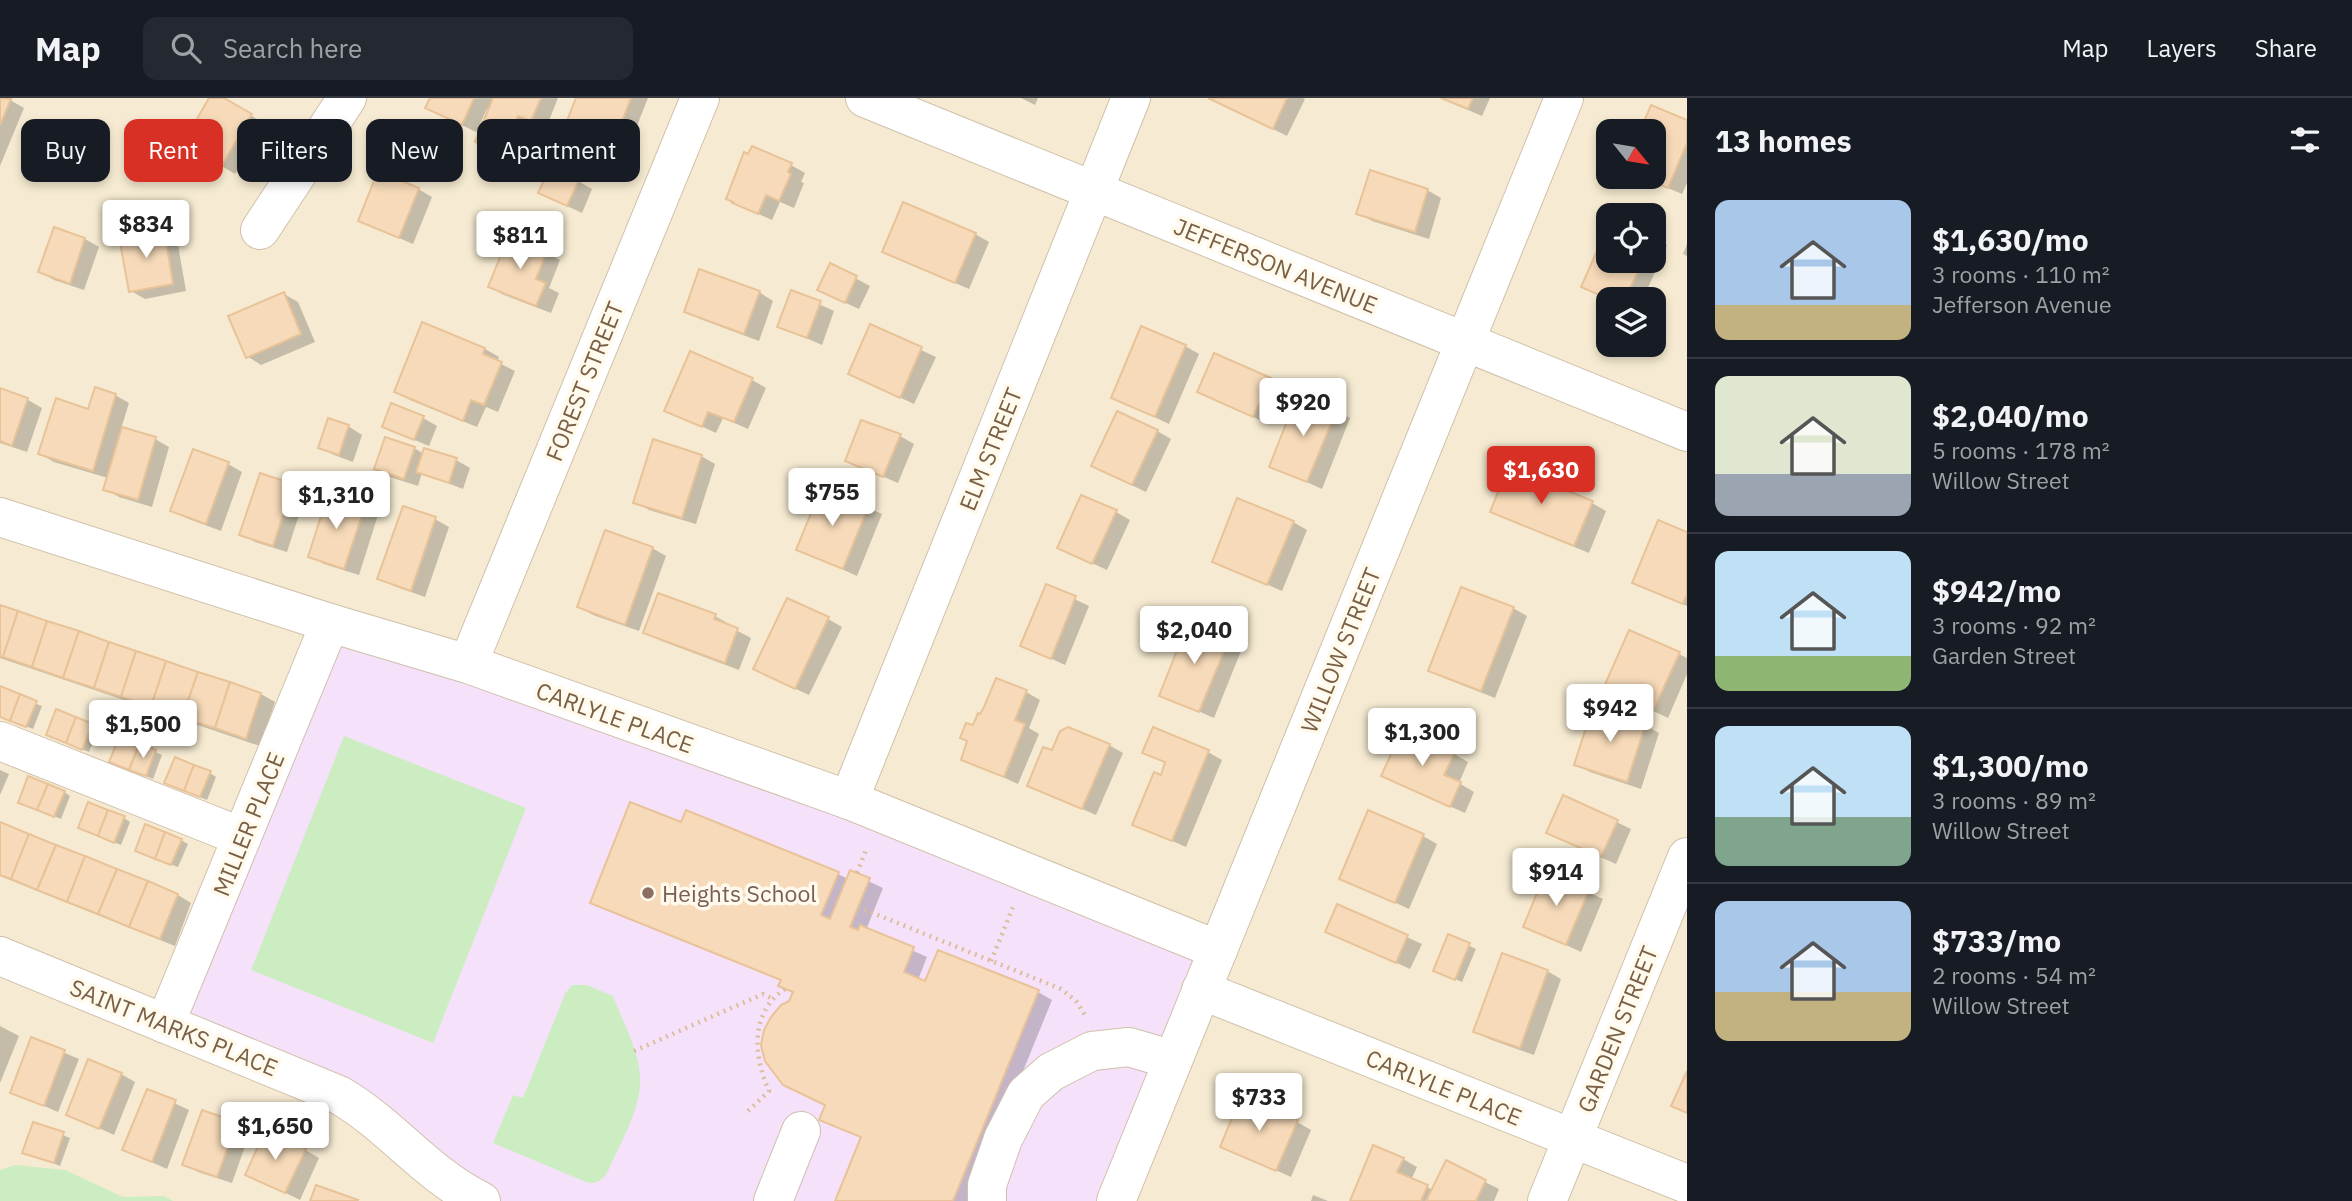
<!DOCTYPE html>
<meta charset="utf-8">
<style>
:root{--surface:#171b24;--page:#242831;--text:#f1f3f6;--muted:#9ea1a6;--line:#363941;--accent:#d93025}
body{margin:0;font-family:"IBM Plex Sans",sans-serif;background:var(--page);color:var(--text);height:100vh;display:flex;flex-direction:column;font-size:26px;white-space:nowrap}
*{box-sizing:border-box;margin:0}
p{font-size:23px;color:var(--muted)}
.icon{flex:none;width:38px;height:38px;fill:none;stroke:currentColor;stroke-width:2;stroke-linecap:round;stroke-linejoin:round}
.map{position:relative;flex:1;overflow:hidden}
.panel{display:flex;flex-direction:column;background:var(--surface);width:665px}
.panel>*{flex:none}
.top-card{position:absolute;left:21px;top:21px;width:665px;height:63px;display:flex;gap:14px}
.needle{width:46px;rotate:120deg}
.controls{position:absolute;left:1596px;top:21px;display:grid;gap:14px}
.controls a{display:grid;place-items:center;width:70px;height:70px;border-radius:14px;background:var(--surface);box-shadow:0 4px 10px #0003;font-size:35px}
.price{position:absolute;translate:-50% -60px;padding:0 16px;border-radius:7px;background:#fff;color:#222;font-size:23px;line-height:46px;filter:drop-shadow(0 2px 4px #0008)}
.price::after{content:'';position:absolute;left:50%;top:42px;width:21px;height:16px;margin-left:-10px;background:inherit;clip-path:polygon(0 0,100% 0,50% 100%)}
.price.on{background:var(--accent);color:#fff}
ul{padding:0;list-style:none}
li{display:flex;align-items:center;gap:21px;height:175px;padding:0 28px}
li+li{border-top:2px solid var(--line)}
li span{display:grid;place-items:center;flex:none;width:196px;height:140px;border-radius:14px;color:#555}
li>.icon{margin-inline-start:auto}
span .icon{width:84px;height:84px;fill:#fffc;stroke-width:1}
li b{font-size:30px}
h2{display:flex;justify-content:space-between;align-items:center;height:84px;padding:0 28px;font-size:30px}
.pill{padding:0 24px;border-radius:14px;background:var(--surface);box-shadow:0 4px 10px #0003;font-size:24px;line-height:63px}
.pill.on{background:var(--accent);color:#fff}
header{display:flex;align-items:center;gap:42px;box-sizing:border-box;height:98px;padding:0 35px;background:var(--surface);border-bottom:2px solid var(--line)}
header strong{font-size:33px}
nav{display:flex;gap:38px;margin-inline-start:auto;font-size:24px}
.search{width:490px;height:63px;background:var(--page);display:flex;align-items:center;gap:18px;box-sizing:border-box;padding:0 24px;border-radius:14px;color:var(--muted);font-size:26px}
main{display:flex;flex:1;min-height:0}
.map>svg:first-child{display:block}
.residential{fill:#f6ebd2;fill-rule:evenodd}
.education{fill:#f5e1fa}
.green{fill:#ccedc1}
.shadow{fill:#0003}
.building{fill:#f6dab9;stroke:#e9c398;stroke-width:2}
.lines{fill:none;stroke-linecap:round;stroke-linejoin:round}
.minor-casing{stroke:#d0c0a9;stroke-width:40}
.path{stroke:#dbbe9c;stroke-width:4.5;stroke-dasharray:2 5;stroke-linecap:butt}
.minor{stroke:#fff;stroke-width:38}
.education-dot{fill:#8d6e63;stroke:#fffaec;stroke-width:2.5}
.labels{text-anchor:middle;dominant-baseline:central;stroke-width:7;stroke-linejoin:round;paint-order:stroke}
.street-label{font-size:23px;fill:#796047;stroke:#fffaec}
.education-label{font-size:23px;fill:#785e54;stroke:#fffaec;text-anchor:start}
</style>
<header>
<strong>Map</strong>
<div class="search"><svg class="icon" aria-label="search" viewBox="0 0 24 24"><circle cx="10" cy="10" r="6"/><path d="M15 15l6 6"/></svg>Search here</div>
<nav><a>Map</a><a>Layers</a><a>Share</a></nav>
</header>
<main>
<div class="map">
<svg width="1687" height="1103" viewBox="0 0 1687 1103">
<rect width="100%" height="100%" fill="#fef8e4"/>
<path class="residential" d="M 0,0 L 1687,0 L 1687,1103 L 0,1103 ZM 1608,33 L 1654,33 L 1654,79 L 1608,79 ZM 1608,117 L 1654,117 L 1654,163 L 1608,163 ZM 1608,201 L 1654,201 L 1654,247 L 1608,247 Z"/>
<polygon class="education" points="330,525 1218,852 1116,1103 481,1103 416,1059 165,926"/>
<g class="green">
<polygon points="344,638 526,710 433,945 251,872"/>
<path d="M 572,887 L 587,887 L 613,898 C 623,925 642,957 640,987 C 639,1013 619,1048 608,1073 C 603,1082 596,1087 586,1084 L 493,1045 L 513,997 L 523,1000 L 565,896 Z"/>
<polygon points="15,1067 65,1072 123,1099 164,1098 173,1103 0,1103 0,1072"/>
</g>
<g class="shadow">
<polygon points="0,0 10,2 24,10 0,68"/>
<polygon points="211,0 220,0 264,25 235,76 184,46"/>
<polygon points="432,0 558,0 546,30 533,25 517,61 477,43 490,12 487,11 476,34 427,10"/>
<polygon points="578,0 648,0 615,83 569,65 555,57"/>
<polygon points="1021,0 1038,0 1035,7"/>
<polygon points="1210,0 1303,0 1305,1 1287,38"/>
<polygon points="1440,0 1490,0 1482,18"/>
<polygon points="1652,9 1687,24 1687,85 1682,96 1642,79 1654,79 1654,33 1642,33"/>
<polygon points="791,67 805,75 801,84 804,85 794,110 780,104 772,122 734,105"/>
<polygon points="578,83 592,91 582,115 554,102"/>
<polygon points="418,91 432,99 413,146 360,123"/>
<polygon points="1427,92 1441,100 1429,141 1372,123 1358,115"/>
<polygon points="1608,132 1608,163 1654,163 1654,139 1667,147 1643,201 1608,201 1583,188"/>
<polygon points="163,133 177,141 186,193 145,201 131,193"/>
<polygon points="975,136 989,144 969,191 884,154"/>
<polygon points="85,141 99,149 84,192 54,182 40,174"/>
<polygon points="1687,146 1687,158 1683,156"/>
<polygon points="546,154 560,162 549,190 559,195 551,215 504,197 490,189"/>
<polygon points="831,167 870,188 859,211 833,199"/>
<polygon points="759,194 773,203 759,243 700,221 686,213"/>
<polygon points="792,194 834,213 822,247 779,228"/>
<polygon points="284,196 298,204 315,244 261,267 247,258"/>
<polygon points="423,226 485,251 499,259 497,264 515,273 498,314 486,309 477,329 410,302 396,294"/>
<polygon points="871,229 936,259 914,306 850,276"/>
<polygon points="1185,248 1199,256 1169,326 1113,299"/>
<polygon points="1270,281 1284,289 1268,326 1199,293"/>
<polygon points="752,282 766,290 748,331 723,320 716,335 667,312"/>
<polygon points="0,292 28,302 42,310 27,354 0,345"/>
<polygon points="115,297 129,305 121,331 155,341 169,349 152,409 119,399 105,391 108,380 54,364 40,356 89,313"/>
<polygon points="1336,312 1350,320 1322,391 1271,368"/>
<polygon points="423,320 437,328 429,348 384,329"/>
<polygon points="348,328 362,337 353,364 334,357 320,349"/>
<polygon points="1157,333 1171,341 1146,394 1107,375"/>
<polygon points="900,338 914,346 898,385 847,363"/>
<polygon points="414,350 424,356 456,362 470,370 463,391 422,375 418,388 390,379 376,370"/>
<polygon points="701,358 715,366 696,426 649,412 635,404"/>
<polygon points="228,366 242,374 221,433 186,420 172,412"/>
<polygon points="292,387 306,395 287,454 255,444 241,436"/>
<polygon points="823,390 882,416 857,478 798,451"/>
<polygon points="1592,405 1606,413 1589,455 1506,421 1493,413"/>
<polygon points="364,409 378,417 359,477 324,466 310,458"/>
<polygon points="1116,414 1130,422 1107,472 1059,450"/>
<polygon points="435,421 449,429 425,499 394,488 380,480"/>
<polygon points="1293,424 1307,432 1282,493 1214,463"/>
<polygon points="1687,436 1687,508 1634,484"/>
<polygon points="652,450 666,458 639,533 593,517 579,509"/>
<polygon points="1047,488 1089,508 1065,567 1022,547"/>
<polygon points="0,509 261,596 275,604 260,648 0,560"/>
<polygon points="1513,510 1527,518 1495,600 1444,580 1430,572"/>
<polygon points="715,518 729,526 728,528 751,540 739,572 659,542 645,534"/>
<polygon points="828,521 842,529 809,597 770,579"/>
<polygon points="1229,540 1243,548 1214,620 1161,597"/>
<polygon points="1679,556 1687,560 1687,576 1668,620 1605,590"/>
<polygon points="0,593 42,608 33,631 0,618"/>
<polygon points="1026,594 1040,602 1029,630 1039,636 1018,686 964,661 974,630"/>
<polygon points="92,627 98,631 89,654 54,640"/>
<polygon points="1645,627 1659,635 1641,691 1590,674 1576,666"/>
<polygon points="121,639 162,657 153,681 118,667"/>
<polygon points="1109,647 1123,655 1096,717 1029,687 1053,654"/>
<polygon points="1144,654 1208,654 1222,662 1186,749 1134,726 1162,679 1167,666"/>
<polygon points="1454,656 1468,664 1459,685 1474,694 1465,715 1397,685"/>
<polygon points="0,672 9,676 0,697"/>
<polygon points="210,675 216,679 207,702 172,688"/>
<polygon points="64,694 70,698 61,721 26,707"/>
<polygon points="1564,699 1631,731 1616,766 1562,742"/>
<polygon points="124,720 130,724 121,747 86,733"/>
<polygon points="0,726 178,797 191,805 175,848 0,778"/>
<polygon points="682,726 838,776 848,781 851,775 883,790 866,832 927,859 918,882 926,885 1038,894 1052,902 970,1103 837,1103 862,1040 821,1021 827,1007 790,904 794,895 780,887 782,883 606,812 592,804"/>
<polygon points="1423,738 1437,746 1409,811 1341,780"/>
<polygon points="181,742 188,746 178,769 143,756"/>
<polygon points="1547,775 1603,801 1581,854 1525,828"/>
<polygon points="1338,808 1422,846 1410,871 1328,833"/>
<polygon points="1449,838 1476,851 1462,884 1442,875"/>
<polygon points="1547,873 1561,881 1534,957 1489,941 1475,933"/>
<polygon points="0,928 19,938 0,985"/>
<polygon points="32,941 79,961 58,1014 12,994"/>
<polygon points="121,976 135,984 114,1037 68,1016"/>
<polygon points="148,993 189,1012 167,1071 124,1052"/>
<polygon points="1297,1024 1311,1032 1291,1079 1222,1048"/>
<polygon points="34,1026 70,1040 60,1068 25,1054"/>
<polygon points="236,1026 250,1034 232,1085 198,1074 184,1066"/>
<polygon points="305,1052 319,1060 300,1102 247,1076"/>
<polygon points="1403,1061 1417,1069 1411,1082 1433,1092 1447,1065 1499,1091 1494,1103 1352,1103"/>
<polygon points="1313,1097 1328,1103 1311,1103"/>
</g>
<g class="building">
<polygon points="0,0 11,1 0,27"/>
<polygon points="209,0 224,0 252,16 221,69 182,47"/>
<polygon points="430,0 474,0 462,27 425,10"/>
<polygon points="493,0 541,0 531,23 518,18 503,55 475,44"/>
<polygon points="576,0 631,0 601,77 553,58"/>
<polygon points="1208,0 1287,0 1273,31"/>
<polygon points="1441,0 1473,0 1468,11"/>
<polygon points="1651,7 1687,22 1687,45 1668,90 1642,79 1654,79 1654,33 1640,33"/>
<polygon points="752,48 792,65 788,74 791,76 779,103 766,97 758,116 732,105 733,104 726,101 744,54 748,56"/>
<polygon points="550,69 579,82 567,108 538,95"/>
<polygon points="1370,72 1428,91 1415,134 1356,116"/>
<polygon points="378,73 419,90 399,140 358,123"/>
<polygon points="903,104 976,135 955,185 882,154"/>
<polygon points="1608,128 1608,163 1643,163 1625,201 1608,201 1581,189"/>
<polygon points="54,129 85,140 70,186 38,174"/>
<polygon points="164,131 173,186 129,194 119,139"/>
<polygon points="509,137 547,153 536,181 546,185 536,208 488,189"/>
<polygon points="830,165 857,178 845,205 817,192"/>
<polygon points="699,171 760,193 744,236 684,214"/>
<polygon points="791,192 821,203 807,240 777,229"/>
<polygon points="284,194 301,236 246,260 228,218"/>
<polygon points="422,224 485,250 483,256 502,264 484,307 471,302 463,323 394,294"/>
<polygon points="870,226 922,249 900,300 848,276"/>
<polygon points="1141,228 1186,247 1155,319 1111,300"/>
<polygon points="690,253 753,280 734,324 708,314 702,329 664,313"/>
<polygon points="1214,255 1271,280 1253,319 1197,294"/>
<polygon points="95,289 116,296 93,373 38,356 56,300 88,311"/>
<polygon points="0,290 28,300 12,348 0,343"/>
<polygon points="1298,295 1337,311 1307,384 1269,369"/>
<polygon points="391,305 424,318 414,342 382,329"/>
<polygon points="1117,313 1158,332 1132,387 1091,368"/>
<polygon points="328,320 349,327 339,357 318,350"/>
<polygon points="861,322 901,336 883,379 845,363"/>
<polygon points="122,329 156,339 138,402 103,392"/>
<polygon points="385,339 415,349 404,381 374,371"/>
<polygon points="653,341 702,357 682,420 633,405"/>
<polygon points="424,350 457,360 449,385 416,374"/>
<polygon points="193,351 229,364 206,426 170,413"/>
<polygon points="1508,369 1593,403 1574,448 1490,414"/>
<polygon points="260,375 293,386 273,448 239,437"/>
<polygon points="822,388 869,407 843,471 796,452"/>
<polygon points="328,396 365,408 344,471 308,459"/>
<polygon points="1081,397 1117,412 1092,466 1057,450"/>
<polygon points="1237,400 1294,423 1267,487 1212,464"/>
<polygon points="403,408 436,419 411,493 377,481"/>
<polygon points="1658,422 1687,434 1687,496 1683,506 1632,485"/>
<polygon points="605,432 653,449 625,527 577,509"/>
<polygon points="1046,486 1076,498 1051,561 1020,548"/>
<polygon points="1461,489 1514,509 1481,593 1428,573"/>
<polygon points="658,495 716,516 714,521 738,530 725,565 643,535"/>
<polygon points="787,500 829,519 795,591 753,571"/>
<polygon points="0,507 18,513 3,559 0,558"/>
<polygon points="18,513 47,523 32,569 3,559"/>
<polygon points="1189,522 1230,539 1199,614 1159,598"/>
<polygon points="47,523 79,533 63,580 32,569"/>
<polygon points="1629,532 1680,554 1653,613 1603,591"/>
<polygon points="79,533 109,544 94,590 63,580"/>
<polygon points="109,544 136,553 121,599 94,590"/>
<polygon points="136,553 166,563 151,609 121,599"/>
<polygon points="166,563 198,574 182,620 151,609"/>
<polygon points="198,574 230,584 215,630 182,620"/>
<polygon points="996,580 1027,592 1015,622 1025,626 1004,679 961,662 967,643 960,640 966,625 973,627 978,615 980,616 984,609"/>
<polygon points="230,584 261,595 246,641 215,630"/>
<polygon points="0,588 20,596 10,623 0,619"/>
<polygon points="20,596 37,603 26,629 10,623"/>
<polygon points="1593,608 1646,625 1627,684 1574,667"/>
<polygon points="56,611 76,619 66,645 46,637"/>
<polygon points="76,619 93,626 82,652 66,645"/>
<polygon points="1068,629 1110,646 1082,711 1027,688 1043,649 1052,652 1060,633"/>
<polygon points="1153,629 1209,652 1172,743 1132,727 1154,674 1161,677 1165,664 1142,655"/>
<polygon points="1403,630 1455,654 1444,677 1461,684 1450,709 1381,678"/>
<polygon points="120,637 140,645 129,672 109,664"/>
<polygon points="140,645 156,652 146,678 129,672"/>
<polygon points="175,659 194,667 184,693 164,685"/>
<polygon points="194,667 211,673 200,699 184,693"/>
<polygon points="28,678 48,686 37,712 18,705"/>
<polygon points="48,686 65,693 54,719 37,712"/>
<polygon points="1563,697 1618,722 1601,759 1546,735"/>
<polygon points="88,704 108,712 98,738 78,730"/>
<polygon points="630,704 681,724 686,712 839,774 821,817 830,821 850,772 870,780 850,829 858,832 860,827 914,849 904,874 925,883 938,852 1039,892 953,1103 835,1103 861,1039 819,1022 825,1007 783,987 765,963 761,947 764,932 771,919 781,907 789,903 793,894 778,888 781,882 590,805"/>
<polygon points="108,712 125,718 114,745 98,738"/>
<polygon points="1368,712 1424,736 1395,805 1339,781"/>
<polygon points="0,724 29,736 11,781 0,777"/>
<polygon points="145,726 165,734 155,761 135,753"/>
<polygon points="165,734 182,741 171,767 155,761"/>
<polygon points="29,736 56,747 37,792 11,781"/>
<polygon points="56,747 85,758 67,804 37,792"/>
<polygon points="85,758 117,771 98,816 67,804"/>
<polygon points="117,771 148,783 129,829 98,816"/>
<polygon points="1546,773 1589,792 1566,847 1523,829"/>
<polygon points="148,783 178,796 160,841 129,829"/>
<polygon points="1337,806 1408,837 1396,865 1325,834"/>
<polygon points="1448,836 1470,845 1455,882 1433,873"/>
<polygon points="1502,855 1548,872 1520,950 1473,934"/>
<polygon points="31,939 65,952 44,1008 10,995"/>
<polygon points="88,961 122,975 99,1031 66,1017"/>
<polygon points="1687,973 1687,1015 1671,1008"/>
<polygon points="147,991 176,1002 152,1064 122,1052"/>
<polygon points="1241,998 1298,1022 1276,1073 1220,1049"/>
<polygon points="202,1012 237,1024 217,1079 182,1067"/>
<polygon points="33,1024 64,1034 54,1065 22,1055"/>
<polygon points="265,1033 306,1051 285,1095 245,1077"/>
<polygon points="1373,1047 1404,1060 1397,1074 1428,1087 1421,1103 1350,1103"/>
<polygon points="1446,1062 1486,1082 1476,1103 1426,1103"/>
<polygon points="316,1087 358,1102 357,1103 310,1103"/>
</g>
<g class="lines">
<defs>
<g id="minor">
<polyline points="865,0 1687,334"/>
<polyline points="260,132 347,0"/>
<polyline points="0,419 330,525 468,566 849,702 1218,852"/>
<polyline points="468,566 700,0"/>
<polyline points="0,643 242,739"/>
<polyline points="849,702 1131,0"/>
<path d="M 0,858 L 339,997 C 391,1027 427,1077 481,1103"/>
<polyline points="1201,892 1687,1086"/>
<polyline points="165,926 330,525"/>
<polyline points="773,1103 801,1033"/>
<polyline points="987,1103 987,1087 1003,1041 1026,996 1051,974 1092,953 1129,949 1173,962"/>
<polyline points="1116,1103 1564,0"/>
<polyline points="1547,1103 1687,759"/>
</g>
</defs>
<use href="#minor" class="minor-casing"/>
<g class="path">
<polyline points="857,775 866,752"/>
<polyline points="858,809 1061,891 1076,903 1085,917"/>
<polyline points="991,863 1013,809"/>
<polyline points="634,953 763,896 771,900"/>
<path d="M 748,1013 L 769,993 C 753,958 750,914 785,891"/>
</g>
<use href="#minor" class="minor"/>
</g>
<circle class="education-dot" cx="648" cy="795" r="7"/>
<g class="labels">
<g class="street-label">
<text transform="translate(1276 167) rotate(22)">JEFFERSON AVENUE</text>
<text transform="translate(584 283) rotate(-68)">FOREST STREET</text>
<text transform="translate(990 351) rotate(-68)">ELM STREET</text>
<text transform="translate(1340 552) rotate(-68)">WILLOW STREET</text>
<text transform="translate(615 619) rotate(20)">CARLYLE PLACE</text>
<text transform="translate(248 726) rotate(-68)">MILLER PLACE</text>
<text transform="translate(174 929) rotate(22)">SAINT MARKS PLACE</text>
<text transform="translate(1617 931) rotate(-68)">GARDEN STREET</text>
<text transform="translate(1444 989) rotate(22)">CARLYLE PLACE</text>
</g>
<g class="education-label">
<text x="662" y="795">Heights School</text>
</g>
</g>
</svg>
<div class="controls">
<a><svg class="needle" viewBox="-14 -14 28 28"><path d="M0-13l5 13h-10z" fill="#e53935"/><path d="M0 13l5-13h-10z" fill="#9ea1a6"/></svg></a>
<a><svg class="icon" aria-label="locate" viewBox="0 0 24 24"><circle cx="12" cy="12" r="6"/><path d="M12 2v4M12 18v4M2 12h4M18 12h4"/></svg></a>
<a><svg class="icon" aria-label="layers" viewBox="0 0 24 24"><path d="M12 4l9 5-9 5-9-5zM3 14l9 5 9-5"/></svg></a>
</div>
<b class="price" style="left:146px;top:162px">$834</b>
<b class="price" style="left:520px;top:173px">$811</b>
<b class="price" style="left:1303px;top:340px">$920</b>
<b class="price on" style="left:1541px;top:408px">$1,630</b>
<b class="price" style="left:832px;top:430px">$755</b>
<b class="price" style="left:336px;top:433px">$1,310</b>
<b class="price" style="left:1194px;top:568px">$2,040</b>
<b class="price" style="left:1610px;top:646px">$942</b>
<b class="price" style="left:143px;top:662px">$1,500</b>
<b class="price" style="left:1422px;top:670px">$1,300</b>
<b class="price" style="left:1556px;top:810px">$914</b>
<b class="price" style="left:1259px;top:1035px">$733</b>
<b class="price" style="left:275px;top:1064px">$1,650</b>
<div class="top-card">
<a class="pill">Buy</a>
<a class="pill on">Rent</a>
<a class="pill">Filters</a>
<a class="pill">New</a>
<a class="pill">Apartment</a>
</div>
</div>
<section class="panel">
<h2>13 homes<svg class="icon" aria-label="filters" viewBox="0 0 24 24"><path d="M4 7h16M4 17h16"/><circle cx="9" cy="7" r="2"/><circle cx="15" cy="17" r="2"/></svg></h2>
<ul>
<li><span style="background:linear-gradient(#a9c7e8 75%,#c2b280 0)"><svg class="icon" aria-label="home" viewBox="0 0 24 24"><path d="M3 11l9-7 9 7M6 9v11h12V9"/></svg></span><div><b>$1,630/mo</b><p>3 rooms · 110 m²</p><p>Jefferson Avenue</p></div></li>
<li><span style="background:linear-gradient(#dfe7d0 70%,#9aa5b1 0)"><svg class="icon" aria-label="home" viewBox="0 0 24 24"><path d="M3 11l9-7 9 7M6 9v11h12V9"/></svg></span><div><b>$2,040/mo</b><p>5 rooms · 178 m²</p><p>Willow Street</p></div></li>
<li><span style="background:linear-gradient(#bfe0f5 75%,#8fb573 0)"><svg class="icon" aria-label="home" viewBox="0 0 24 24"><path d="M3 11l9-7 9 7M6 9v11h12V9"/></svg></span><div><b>$942/mo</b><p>3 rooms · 92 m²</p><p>Garden Street</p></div></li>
<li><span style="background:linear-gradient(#bfe0f5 65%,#7fa58c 0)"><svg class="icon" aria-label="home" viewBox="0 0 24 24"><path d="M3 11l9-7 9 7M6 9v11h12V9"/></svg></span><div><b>$1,300/mo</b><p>3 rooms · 89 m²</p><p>Willow Street</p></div></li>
<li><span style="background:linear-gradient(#a9c7e8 65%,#c2b280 0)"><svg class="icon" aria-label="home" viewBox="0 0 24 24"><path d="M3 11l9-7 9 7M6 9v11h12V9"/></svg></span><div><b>$733/mo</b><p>2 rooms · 54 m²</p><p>Willow Street</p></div></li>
</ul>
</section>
</main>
